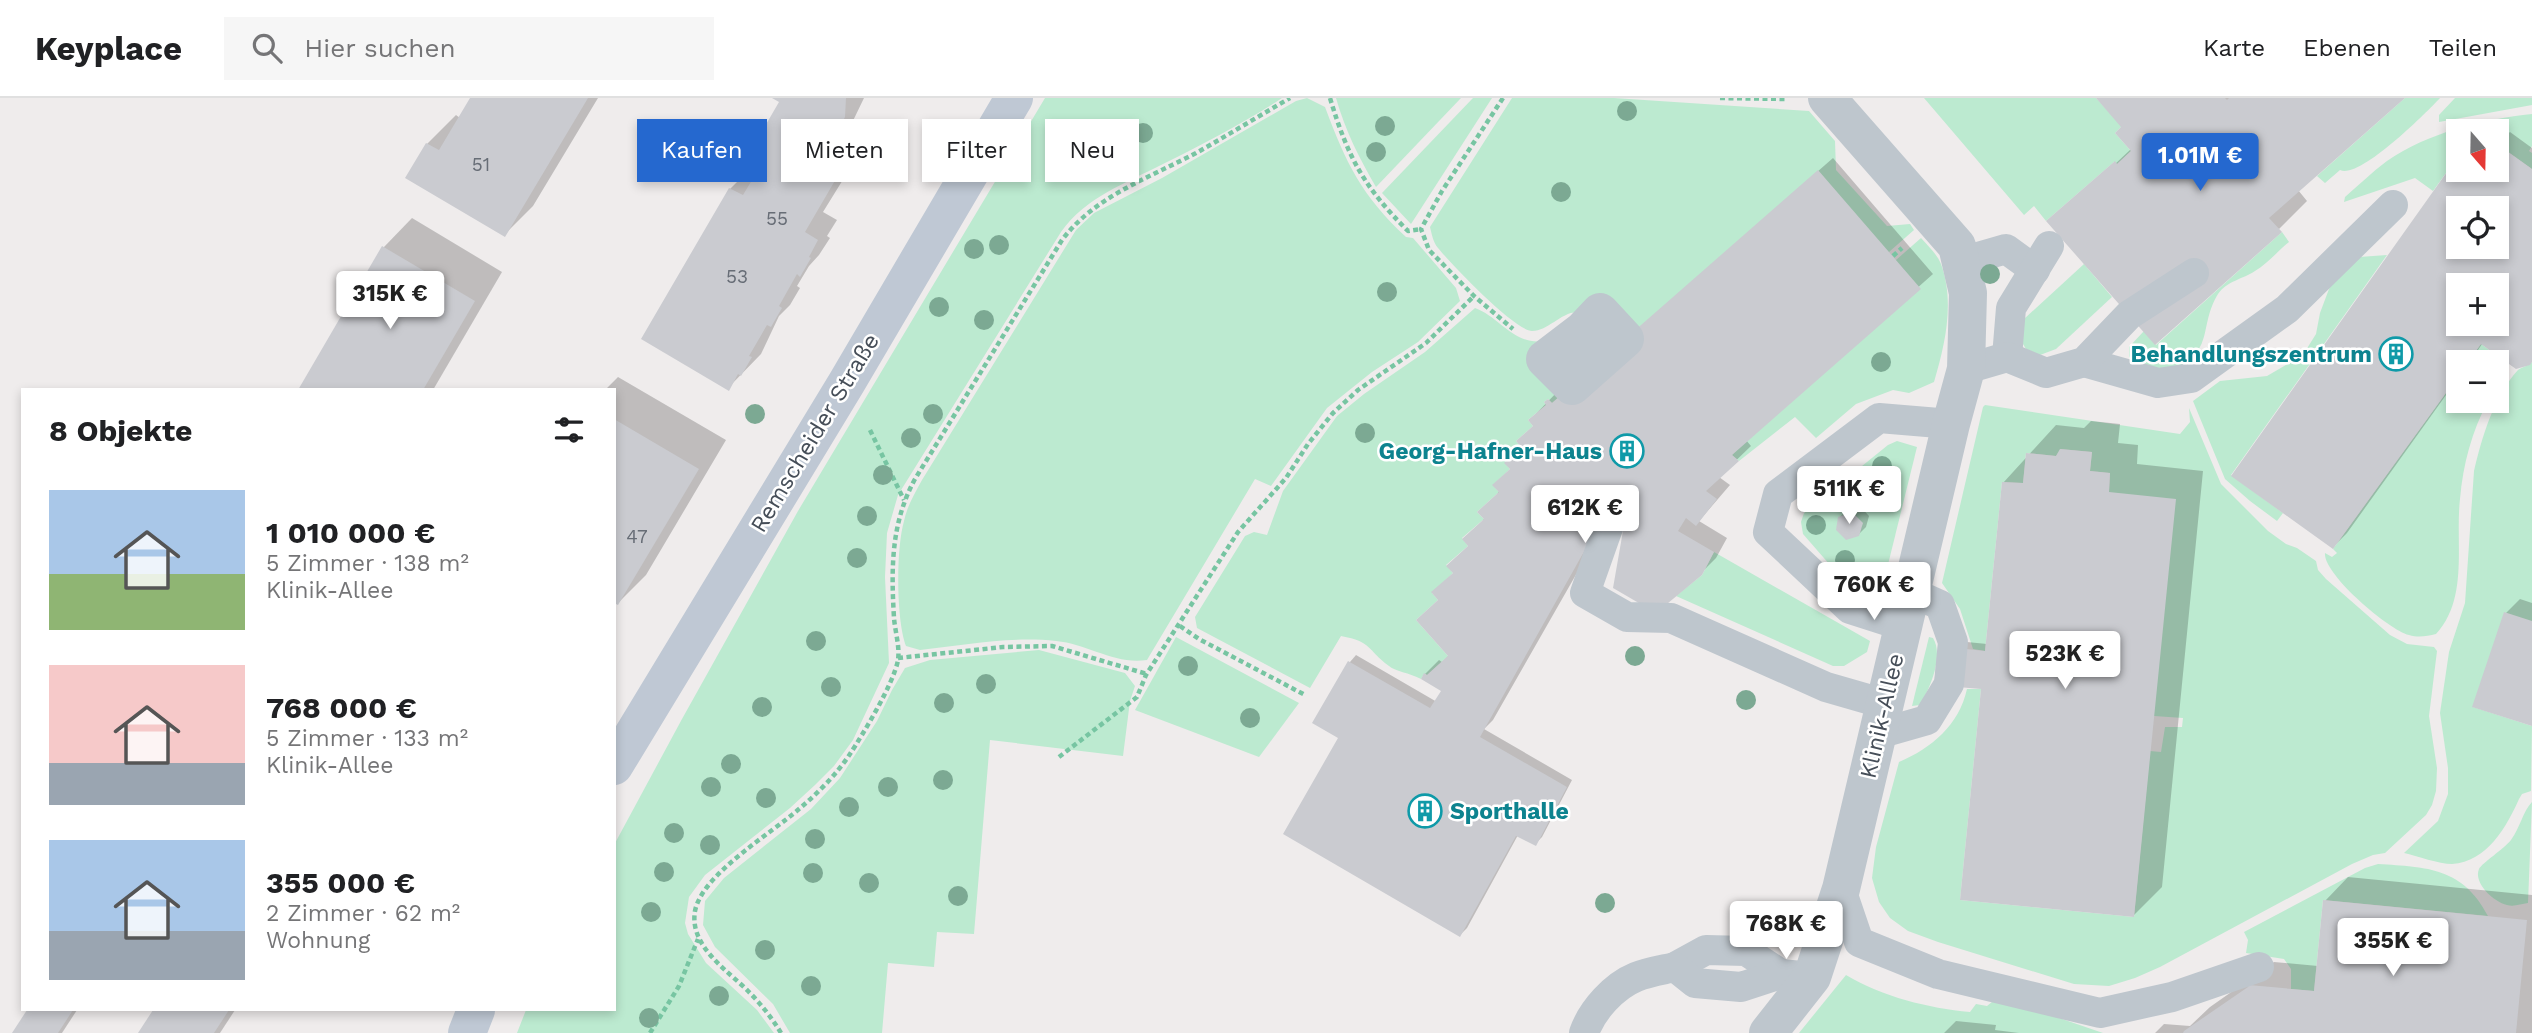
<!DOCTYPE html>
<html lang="de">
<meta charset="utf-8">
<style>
:root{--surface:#fff;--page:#f6f6f6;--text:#202124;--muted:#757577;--line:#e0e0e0;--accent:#2568cf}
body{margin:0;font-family:"Work Sans",sans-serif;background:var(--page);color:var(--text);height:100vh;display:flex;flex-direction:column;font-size:26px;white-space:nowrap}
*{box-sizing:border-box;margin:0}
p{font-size:23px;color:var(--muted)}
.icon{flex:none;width:38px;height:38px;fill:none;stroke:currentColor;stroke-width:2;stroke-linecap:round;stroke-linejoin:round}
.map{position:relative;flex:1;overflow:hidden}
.details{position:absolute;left:21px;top:290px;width:595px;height:623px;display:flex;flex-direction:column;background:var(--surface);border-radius:0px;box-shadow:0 4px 10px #0003}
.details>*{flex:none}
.banner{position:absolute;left:637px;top:21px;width:665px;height:63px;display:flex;gap:14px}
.needle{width:46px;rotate:160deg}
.buttons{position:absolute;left:2446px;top:21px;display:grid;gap:14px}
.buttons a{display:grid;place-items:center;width:63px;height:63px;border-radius:0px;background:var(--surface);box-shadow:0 4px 10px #0003;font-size:35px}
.price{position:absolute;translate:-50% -60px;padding:0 16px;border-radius:7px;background:#fff;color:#222;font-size:23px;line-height:46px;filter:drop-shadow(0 2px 4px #0008)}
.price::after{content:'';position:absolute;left:50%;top:42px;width:21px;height:16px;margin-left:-10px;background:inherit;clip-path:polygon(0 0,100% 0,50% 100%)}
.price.on{background:var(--accent);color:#fff}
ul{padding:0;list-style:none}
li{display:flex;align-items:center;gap:21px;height:175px;padding:0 28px}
li span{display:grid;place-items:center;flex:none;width:196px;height:140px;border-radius:0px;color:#555}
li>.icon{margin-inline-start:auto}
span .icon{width:84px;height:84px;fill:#fffc;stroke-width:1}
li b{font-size:30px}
h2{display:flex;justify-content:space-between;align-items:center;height:84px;padding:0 28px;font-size:30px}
.chip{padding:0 24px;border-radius:0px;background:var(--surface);box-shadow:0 4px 10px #0003;font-size:24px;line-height:63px}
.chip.on{background:var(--accent);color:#fff}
header{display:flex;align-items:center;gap:42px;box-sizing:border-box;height:98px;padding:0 35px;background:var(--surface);border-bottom:2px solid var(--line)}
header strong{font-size:33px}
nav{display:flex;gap:38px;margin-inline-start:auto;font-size:24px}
.search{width:490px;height:63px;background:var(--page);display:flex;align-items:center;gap:18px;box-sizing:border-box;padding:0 24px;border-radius:0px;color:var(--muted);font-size:26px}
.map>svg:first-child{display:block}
.green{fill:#bcead0}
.shadow{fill:#0003;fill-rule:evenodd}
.building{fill:#cacbd0;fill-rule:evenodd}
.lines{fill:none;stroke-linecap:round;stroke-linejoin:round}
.path{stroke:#77c5a2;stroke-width:4.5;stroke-dasharray:5 3.5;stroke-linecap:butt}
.lane{stroke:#bec6cd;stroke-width:30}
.street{stroke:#bec6cd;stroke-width:38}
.secondary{stroke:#bfc8d4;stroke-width:38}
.tree{fill:#7ca993}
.labels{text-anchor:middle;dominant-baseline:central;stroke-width:5;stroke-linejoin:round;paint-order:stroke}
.number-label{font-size:19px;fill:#676d76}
.culture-label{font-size:23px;font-weight:bold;fill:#0d838f;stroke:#fff;text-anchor:end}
.street-label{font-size:23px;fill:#464e58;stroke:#fff}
</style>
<header>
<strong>Keyplace</strong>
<div class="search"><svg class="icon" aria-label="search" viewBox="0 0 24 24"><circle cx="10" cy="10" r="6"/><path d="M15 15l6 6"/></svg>Hier suchen</div>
<nav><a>Karte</a><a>Ebenen</a><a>Teilen</a></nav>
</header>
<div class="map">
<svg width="2532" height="935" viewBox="0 0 2532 935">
<rect width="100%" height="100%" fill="#efecec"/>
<g class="green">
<path d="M 1045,0 L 1282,0 C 1244,25 1203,46 1163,66 C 1126,85 1086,99 1061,134 L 898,397 L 887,435 L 885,479 L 889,565 L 853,642 L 834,668 L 815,687 L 790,710 L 705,777 L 689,799 L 685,825 L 688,836 L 706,865 L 757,912 L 774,935 L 517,935 L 526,912 L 614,912 L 614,747 L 682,621 L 798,413 Z"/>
<path d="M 1307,0 L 1325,9 C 1346,65 1361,97 1406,139 L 1413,140 L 1456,190 L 1460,203 L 1418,244 L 1372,274 L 1327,310 L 1271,388 L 1255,381 L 1147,562 C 1115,567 1088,546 1056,543 C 1011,538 965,547 920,552 L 906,548 C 896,521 896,451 904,423 C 907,408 915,395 922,382 L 1076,132 L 1094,115 L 1162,80 L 1296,3 Z"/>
<path d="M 1336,0 L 1461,0 L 1376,89 C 1359,60 1345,32 1336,0 Z"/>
<polygon points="1473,0 1492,0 1411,126 1382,95"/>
<path d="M 1512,0 L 1614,0 L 1809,13 L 1835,43 L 1836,72 L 1887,128 L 1910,126 L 1914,132 L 1889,154 L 1625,241 L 1577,214 C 1560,215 1548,233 1532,233 C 1514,232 1451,166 1438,150 C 1433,144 1432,137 1430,129 Z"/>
<polygon points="1924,0 2096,0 2122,28 2115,35 2131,53 2117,66 2114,64 2046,123 2034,108 2024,117"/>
<path d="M 2405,0 L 2440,0 C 2426,15 2359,82 2340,72 L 2325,85 L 2317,78 Z"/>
<polygon points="2455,0 2532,0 2532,7 2439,24 2439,17"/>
<path d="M 2532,16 L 2532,48 L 2529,53 L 2532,55 L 2532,71 L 2497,46 L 2497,33 L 2477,31 L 2475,33 L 2459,33 L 2459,57 L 2433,93 L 2415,80 L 2344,104 L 2345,99 C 2359,87 2372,74 2387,63 C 2427,35 2484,21 2532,16 Z"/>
<path d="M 2282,134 L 2289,144 C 2278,153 2267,166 2255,173 C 2243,181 2227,183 2218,196 C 2198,229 2216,252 2172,273 L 2132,264 L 2129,258 L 2129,249 L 2144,233 L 2156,247 Z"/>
<path d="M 1921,140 C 1928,148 1937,156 1941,166 C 1955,204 1945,247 1934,284 L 1909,295 L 1893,292 L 1856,306 L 1816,340 L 1795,319 L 1739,363 L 1732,357 L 1896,162 Z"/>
<polygon points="2387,157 2231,377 2283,415 2277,423 2250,403 2225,381 2193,303 2220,283 2267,278 2291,264 2306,252 2316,236 2320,215 2332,183 2359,159"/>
<polygon points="2084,166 2112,199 2056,251 2040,257 2026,251 2020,241 2024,221"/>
<path d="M 1475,210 C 1500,219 1513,247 1543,243 L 1572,288 L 1552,305 L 1548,301 L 1544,304 L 1546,307 L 1528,322 L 1533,328 L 1516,343 L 1521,349 L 1505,365 L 1510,371 L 1493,387 L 1499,394 L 1477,414 L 1484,421 L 1462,440 L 1468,448 L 1446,467 L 1453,475 L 1432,495 L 1438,502 L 1416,522 L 1448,558 L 1427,577 L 1424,576 L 1421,581 C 1410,575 1394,573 1389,568 C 1366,551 1373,544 1341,538 L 1310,590 L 1197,530 L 1195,519 L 1245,438 L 1254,434 L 1267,437 L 1283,393 L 1337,318 L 1364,296 L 1425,254 Z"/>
<polygon points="2481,246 2509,266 2497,287 2497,264 2468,264"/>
<path d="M 2532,264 L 2532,523 L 2473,609 L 2532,628 L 2531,693 L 2522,696 L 2519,701 C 2507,728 2487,764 2452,766 C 2439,766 2417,758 2404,755 L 2438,723 L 2448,696 L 2448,670 L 2440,615 L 2449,554 L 2465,505 L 2474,373 C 2482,339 2494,298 2518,272 C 2522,269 2528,268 2532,264 Z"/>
<path d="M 2459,277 L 2459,303 L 2488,303 C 2472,333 2463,366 2460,401 C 2455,445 2469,500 2436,536 C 2427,538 2419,540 2409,537 C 2389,532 2323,476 2325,455 L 2332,459 L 2337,455 L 2333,451 Z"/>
<path d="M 1985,307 L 2180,336 L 2190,324 L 2189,310 L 2221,386 L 2268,433 L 2286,446 L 2297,450 L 2316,463 L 2318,472 L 2326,481 L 2390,537 L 2407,546 L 2434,549 L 2437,553 L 2429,618 L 2437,670 L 2436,693 L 2432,707 L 2426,717 L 2385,755 L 2373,757 L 2352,766 L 2160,869 L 2135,880 L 2109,888 L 2074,886 L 1938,844 L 1908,833 L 1890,820 L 1879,804 L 1872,780 L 1876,749 L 1899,664 C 1932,650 1959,627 1967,591 L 1981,591 L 1960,802 L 2134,819 L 2150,653 L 2161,654 L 2165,629 L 2182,629 L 2183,620 L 2154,618 L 2109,394 L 2110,375 L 2090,373 L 2092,354 L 2061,351 L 2056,358 L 2026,355 L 2023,385 L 2002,384 L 1985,553 L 1973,551 L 1960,511 L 1942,485 L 1983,309 Z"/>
<polygon points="1897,343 1917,349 1879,503 1865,503 1858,499 1803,436 1801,424 1804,415 1888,347"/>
<polygon points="1714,454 1870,543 1867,554 1844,568 1833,568 1676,498 1702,477"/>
<polygon points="1176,539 1299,605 1259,659 1135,612"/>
<path d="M 1929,539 L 1933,540 C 1944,558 1930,590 1920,607 L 1912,608 Z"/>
<polygon points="1039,552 1125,575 1135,588 1130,603 1123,658 990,642 974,836 937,834 934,869 888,865 882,935 790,935 773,906 715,849 703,827 705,803 724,780 811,711 840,680 877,623 892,592 905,570 930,562"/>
<path d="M 2532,704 L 2528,805 C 2521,806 2514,809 2507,807 C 2494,804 2473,785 2479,771 C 2482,765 2504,751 2511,742 C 2520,730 2523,713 2532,704 Z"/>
<path d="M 2378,766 C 2428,769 2463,770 2488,818 L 2323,802 L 2314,893 L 2291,891 L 2291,871 L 2284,861 L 2246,855 L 2248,842 L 2244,834 L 2365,770 Z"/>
<path d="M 1846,877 C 1883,899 1928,910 1970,914 L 1976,906 L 1987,908 L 1998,899 L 2103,935 L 1799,935 Z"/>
</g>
<g class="shadow">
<polygon points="472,0 598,0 533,108 504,137 427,46 456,17 460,20"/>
<polygon points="776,0 864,0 851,27 870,38 823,114 837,122 827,138 830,140 819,157 809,168 797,188 800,190 790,207 779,218 761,256 728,290 643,240 730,91 750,71 758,75 766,61 782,3"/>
<polygon points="2098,0 2403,0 2298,92 2307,103 2279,131 2113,68 2131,51 2123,29"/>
<polygon points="2485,25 2496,33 2477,33"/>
<path d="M 2510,34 L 2532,50 L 2532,263 L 2484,243 L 2470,264 L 2459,264 L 2459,279 L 2347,435 L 2333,449 L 2459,72 L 2497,72 L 2497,46 ZM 2459,110 L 2497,110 L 2497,149 L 2459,149 ZM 2459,187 L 2497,187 L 2497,226 L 2459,226 Z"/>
<polygon points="1833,60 1933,176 1746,342 1751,348 1719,379 1730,387 1699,423 1727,440 1716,460 1701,475 1618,403 1493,622 1484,631 1572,682 1542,739 1535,746 1518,737 1467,830 1460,837 1340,639 1350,564 1356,557 1437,604 1443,592 1425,576 1439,562 1442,564 1449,557 1440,501 1535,327 1530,322 1560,291 1567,293"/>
<polygon points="412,120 502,174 433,292 300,292 384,149"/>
<polygon points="618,279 726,342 646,477 618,505 614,503 614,292 605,292"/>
<polygon points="2091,323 2120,326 2118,345 2138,347 2137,366 2203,373 2162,789 2133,818 1983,587 1947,542 1987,546 2003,385 2056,327 2084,330"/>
<polygon points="1860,408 1869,418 1866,429 1858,437 1840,419 1847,412"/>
<polygon points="2520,501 2532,505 2532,627 2506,515"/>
<polygon points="2348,779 2532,797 2532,935 2155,935 2164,926 2190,928 2210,909 2274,864 2318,868 2325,803"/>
<polygon points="29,912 77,912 62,935 14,935"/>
<polygon points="155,912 235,912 220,935 140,935"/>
<polygon points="1956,923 1996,927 1995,932 2019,935 1944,935"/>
</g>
<g class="building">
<polygon points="470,0 588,0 505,139 405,80 426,45 439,52"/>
<polygon points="772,0 846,0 845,19 828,51 847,62 805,134 818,142 809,159 811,160 800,179 797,176 779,208 782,210 771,229 767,227 749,258 752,259 741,278 738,276 729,293 641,241 729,90 743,97 764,62 750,54 779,4"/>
<polygon points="2096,0 2225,0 2227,2 2229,0 2405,0 2269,120 2282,134 2155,247 2046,123 2115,63 2117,66 2131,53 2115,35 2121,29"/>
<path d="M 2497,46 L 2532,71 L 2532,264 L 2530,267 L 2516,271 L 2481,246 L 2468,264 L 2459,264 L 2459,277 L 2333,451 L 2231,378 L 2459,57 L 2459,72 L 2497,72 ZM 2459,110 L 2497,110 L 2497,149 L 2459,149 ZM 2459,187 L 2497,187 L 2497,226 L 2459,226 Z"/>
<polygon points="1818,72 1921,191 1732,357 1739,363 1706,393 1717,401 1696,428 1686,420 1678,433 1714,454 1702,477 1656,515 1613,490 1627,410 1613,402 1480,639 1567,689 1536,748 1516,738 1460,839 1283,736 1338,640 1312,625 1348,563 1430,610 1441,593 1421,581 1424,575 1427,577 1448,558 1416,522 1438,502 1431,494 1453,475 1446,468 1468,448 1462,441 1484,421 1477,414 1499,394 1492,387 1510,371 1504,365 1521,349 1516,343 1533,328 1528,322 1546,307 1544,304 1548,301 1552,305"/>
<polygon points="382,148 475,203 423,292 298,292"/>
<polygon points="614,321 699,371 618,507 614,505"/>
<polygon points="2060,351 2092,354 2090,373 2110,375 2109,394 2176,401 2134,819 1960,802 1981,591 1934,587 1938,548 1985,553 2002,384 2023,385 2026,355 2056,358"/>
<polygon points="1852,414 1863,425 1859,438 1846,442 1836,432 1838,419"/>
<polygon points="2504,514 2532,523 2532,628 2472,609"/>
<polygon points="2323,802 2527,822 2516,935 2183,935 2184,933 2248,889 2249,887 2314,893"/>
<polygon points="27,912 73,912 58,935 12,935"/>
<polygon points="153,912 229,912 214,935 138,935"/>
</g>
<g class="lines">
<g class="path">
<path d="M 1330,0 C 1348,60 1364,89 1408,133 L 1421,131"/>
<polyline points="1503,0 1442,93 1421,131 1429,152 1474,198 1513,231"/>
<polyline points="1720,0 1785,1"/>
<polyline points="1893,158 1902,150"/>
<polyline points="870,332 904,402"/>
<polyline points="1180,528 1199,541 1305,597"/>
<polyline points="898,560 1003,549 1052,548 1147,576"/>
<polyline points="1059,659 1137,599 1146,577 1238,434 1286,380 1308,346 1333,315 1358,292 1426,245 1474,198"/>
<polyline points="650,935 679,888 698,841"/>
<path d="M 781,935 C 772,920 761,906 748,893 C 727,872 689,848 695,813 C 702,776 772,735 799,711 C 818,695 836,677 850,656 C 863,636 894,585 898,562 C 900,549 895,533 894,520 C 891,470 891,425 915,381 L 1062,142 C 1095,98 1149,80 1196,55 C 1228,37 1259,18 1290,0"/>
</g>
<g class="lane">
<polyline points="1961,164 2006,151 2035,172"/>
<polyline points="2007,259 2011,210 2049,148"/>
<polyline points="2084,264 2158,285 2191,280 2287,211 2393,107"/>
<polyline points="1966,271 2007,259 2046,275 2084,264 2129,217 2194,175"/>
<polyline points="1609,427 1585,495 1627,519 1671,520 1826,589 1885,606"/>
<polyline points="1903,528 1850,511 1768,434 1778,396 1879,320 1951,326"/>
<polyline points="1878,636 1927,622 1949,586 1953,544 1940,507 1911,494"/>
<polyline points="1841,791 1859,844 1938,876 2100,915 2172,899 2259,869"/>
<polyline points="1675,869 1706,852 1746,853 1781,876"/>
<path d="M 1584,935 C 1592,912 1614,888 1636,879 C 1648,874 1662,872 1675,869 L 1695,885 L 1741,889 L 1781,876 L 1812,879"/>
</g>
<g class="street">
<polygon points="1600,214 1625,241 1572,288 1545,261 1583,232"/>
<polyline points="1768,935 1812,879 1841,791 1951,326 1966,271 1968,195 1957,148 1827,0"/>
</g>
<g class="secondary">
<polyline points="614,668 847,284 1014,0"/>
<polyline points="467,935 476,912"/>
</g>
</g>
<g class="tree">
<circle cx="1627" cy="13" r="10"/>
<circle cx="1385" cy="28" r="10"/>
<circle cx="1143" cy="35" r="10"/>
<circle cx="1376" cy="54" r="10"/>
<circle cx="1084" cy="69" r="10"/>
<circle cx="1561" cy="94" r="10"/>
<circle cx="999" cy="147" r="10"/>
<circle cx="974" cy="151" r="10"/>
<circle cx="1990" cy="176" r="10"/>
<circle cx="1387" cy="194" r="10"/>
<circle cx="939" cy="209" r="10"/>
<circle cx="984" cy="222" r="10"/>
<circle cx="1881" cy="264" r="10"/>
<circle cx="755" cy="316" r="10"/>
<circle cx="933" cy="316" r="10"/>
<circle cx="1365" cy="335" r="10"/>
<circle cx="911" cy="340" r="10"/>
<circle cx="1882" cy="368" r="10"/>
<circle cx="883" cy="377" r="10"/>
<circle cx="867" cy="418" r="10"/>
<circle cx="1816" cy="427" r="10"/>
<circle cx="857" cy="460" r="10"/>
<circle cx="1845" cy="462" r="10"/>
<circle cx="816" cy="543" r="10"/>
<circle cx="1635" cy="558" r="10"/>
<circle cx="1188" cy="568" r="10"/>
<circle cx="986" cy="586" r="10"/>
<circle cx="831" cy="589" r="10"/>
<circle cx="1746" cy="602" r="10"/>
<circle cx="944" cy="605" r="10"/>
<circle cx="762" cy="609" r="10"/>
<circle cx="1250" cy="620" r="10"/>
<circle cx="731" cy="666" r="10"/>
<circle cx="943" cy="682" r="10"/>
<circle cx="711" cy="689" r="10"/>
<circle cx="888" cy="689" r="10"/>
<circle cx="766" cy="700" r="10"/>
<circle cx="849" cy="709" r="10"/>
<circle cx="674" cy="735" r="10"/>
<circle cx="815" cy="741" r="10"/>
<circle cx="710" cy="747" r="10"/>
<circle cx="664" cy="774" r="10"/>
<circle cx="813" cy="775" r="10"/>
<circle cx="869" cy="785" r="10"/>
<circle cx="958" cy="798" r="10"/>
<circle cx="1605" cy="805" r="10"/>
<circle cx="651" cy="814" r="10"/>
<circle cx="765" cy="852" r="10"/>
<circle cx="811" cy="888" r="10"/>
<circle cx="719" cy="898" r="10"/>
<circle cx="649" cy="920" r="10"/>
</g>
<defs>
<symbol id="building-ring" viewBox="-11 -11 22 22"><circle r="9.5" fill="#fff" stroke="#0f9aa8" stroke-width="1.5"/><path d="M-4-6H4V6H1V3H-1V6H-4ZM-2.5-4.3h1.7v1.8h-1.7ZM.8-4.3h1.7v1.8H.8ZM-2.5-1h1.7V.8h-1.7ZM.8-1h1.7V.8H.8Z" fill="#0f9aa8"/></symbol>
</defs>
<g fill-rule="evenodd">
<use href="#building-ring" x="2377" y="237" width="38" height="38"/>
<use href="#building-ring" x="1608" y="334" width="38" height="38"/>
<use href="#building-ring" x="1406" y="694" width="38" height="38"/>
</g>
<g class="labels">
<g class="number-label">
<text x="481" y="66">51</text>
<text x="777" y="120">55</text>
<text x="737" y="178">53</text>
<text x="637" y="438">47</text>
</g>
<g class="culture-label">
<text x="2372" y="256">Behandlungszentrum</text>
<text x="1602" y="353">Georg-Hafner-Haus</text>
<text x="1450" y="713" text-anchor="start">Sporthalle</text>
</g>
<g class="street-label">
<text transform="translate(815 335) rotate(-59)">Remscheider Straße</text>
<text transform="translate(1882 618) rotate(-77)">Klinik-Allee</text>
</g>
</g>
</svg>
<div class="buttons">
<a><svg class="needle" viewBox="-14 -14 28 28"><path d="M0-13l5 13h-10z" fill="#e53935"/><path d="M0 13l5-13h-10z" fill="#757577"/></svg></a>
<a><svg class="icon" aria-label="locate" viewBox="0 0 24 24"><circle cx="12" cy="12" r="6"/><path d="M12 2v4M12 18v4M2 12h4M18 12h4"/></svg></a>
<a>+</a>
<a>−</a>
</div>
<b class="price on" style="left:2200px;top:95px">1.01M €</b>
<b class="price" style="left:390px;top:233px">315K €</b>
<b class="price" style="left:1849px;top:428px">511K €</b>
<b class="price" style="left:1585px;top:447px">612K €</b>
<b class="price" style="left:1874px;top:524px">760K €</b>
<b class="price" style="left:2065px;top:593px">523K €</b>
<b class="price" style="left:1786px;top:863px">768K €</b>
<b class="price" style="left:2393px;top:880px">355K €</b>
<div class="banner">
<a class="chip on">Kaufen</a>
<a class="chip">Mieten</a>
<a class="chip">Filter</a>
<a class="chip">Neu</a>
</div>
<section class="details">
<h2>8 Objekte<svg class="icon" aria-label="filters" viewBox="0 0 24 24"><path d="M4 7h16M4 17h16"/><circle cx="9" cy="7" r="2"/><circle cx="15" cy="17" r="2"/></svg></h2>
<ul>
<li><span style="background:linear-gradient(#a9c7e8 60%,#8fb573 0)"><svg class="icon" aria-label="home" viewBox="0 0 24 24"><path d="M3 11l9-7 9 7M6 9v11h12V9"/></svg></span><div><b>1 010 000 €</b><p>5 Zimmer · 138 m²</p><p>Klinik-Allee</p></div></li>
<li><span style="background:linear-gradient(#f6c9c9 70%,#9aa5b1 0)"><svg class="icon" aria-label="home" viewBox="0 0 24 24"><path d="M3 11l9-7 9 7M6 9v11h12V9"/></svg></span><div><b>768 000 €</b><p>5 Zimmer · 133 m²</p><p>Klinik-Allee</p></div></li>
<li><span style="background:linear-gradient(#a9c7e8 65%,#9aa5b1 0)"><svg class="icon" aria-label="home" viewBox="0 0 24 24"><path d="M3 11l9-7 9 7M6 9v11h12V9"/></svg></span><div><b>355 000 €</b><p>2 Zimmer · 62 m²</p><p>Wohnung</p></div></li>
</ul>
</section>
</div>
